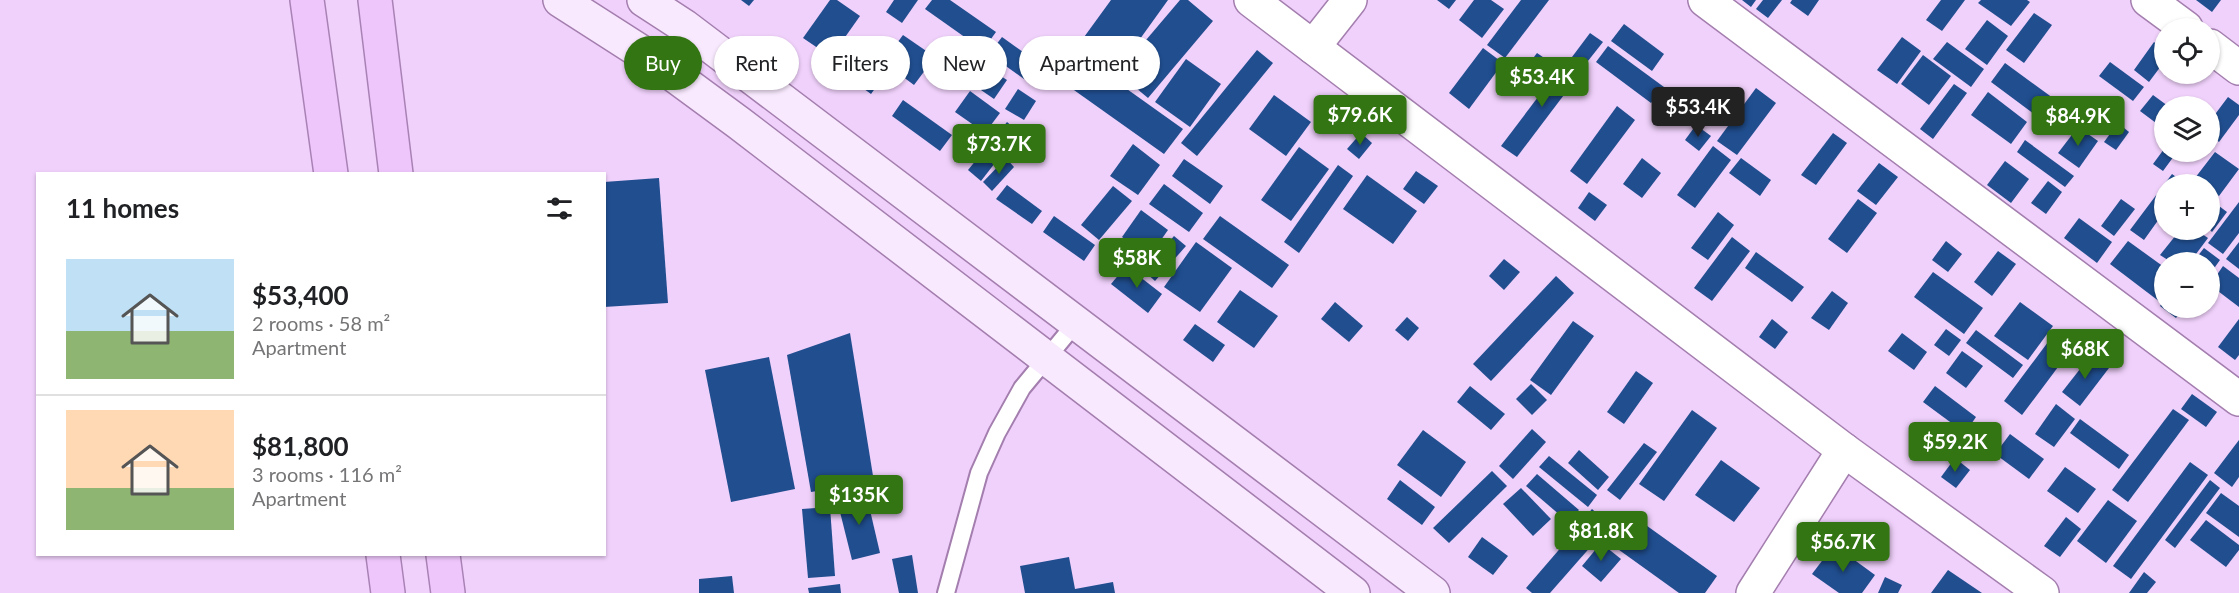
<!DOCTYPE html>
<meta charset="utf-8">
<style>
:root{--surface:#fff;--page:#f2f2f2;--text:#202124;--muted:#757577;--line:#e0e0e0;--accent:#337512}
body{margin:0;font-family:Lato,sans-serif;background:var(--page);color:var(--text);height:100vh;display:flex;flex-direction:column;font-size:22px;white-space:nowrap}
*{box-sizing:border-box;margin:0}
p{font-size:20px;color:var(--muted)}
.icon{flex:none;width:33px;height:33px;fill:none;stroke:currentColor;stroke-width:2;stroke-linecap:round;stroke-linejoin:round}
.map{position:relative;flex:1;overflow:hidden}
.panel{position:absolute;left:36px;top:172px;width:570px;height:384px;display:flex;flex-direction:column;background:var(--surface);border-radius:0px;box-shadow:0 2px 4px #0004}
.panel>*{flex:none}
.top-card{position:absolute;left:624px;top:36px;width:570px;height:54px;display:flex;gap:12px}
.fabs{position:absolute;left:2154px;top:18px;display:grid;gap:12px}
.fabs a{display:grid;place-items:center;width:66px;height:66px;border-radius:50%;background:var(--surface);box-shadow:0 2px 4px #0004;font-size:30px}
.price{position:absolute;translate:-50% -51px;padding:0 14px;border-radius:6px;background:var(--accent);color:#fff;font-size:20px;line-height:39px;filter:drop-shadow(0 2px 3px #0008)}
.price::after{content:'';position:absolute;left:50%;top:36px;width:18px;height:14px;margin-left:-9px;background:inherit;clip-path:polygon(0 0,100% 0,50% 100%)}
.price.current{background:#222;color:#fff}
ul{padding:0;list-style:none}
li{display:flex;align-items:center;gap:18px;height:150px;padding:0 30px}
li+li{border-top:2px solid var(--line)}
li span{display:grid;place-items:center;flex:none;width:168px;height:120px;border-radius:0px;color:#555}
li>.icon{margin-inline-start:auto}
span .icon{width:72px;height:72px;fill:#fffc;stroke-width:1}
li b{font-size:26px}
h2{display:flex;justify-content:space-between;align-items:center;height:72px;padding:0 30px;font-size:26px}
.chip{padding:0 21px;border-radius:27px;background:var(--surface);box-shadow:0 2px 4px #0004;font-size:21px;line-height:54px}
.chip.current{background:var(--accent);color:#fff}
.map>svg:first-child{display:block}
.building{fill:#204e8f}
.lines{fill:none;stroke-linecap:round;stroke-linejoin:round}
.service-casing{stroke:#a37eae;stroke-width:20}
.minor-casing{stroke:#a37eae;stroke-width:36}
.secondary-casing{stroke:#a37eae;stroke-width:36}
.trunk-casing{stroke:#a982b5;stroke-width:36}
.service{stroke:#fff;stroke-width:16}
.minor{stroke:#fff;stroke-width:33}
.secondary{stroke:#f9e9fe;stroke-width:33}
.trunk{stroke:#efc6fc;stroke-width:33}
</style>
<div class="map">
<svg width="2239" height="593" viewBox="0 0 2239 593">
<rect width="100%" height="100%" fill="#f0d1fb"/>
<g class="building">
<polygon points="741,0 754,0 749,6"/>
<polygon points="830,0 837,0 860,16 831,57 803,38"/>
<polygon points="894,0 918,0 902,23 886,12"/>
<polygon points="932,0 950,0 996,32 983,50 925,9"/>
<polygon points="1111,0 1168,0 1117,71 1079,44"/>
<polygon points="1180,0 1188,0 1213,21 1148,98 1118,73"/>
<polygon points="1437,0 1456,0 1449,9"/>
<polygon points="1474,0 1491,0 1504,9 1482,38 1459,20"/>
<polygon points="1521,0 1549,0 1505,58 1487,45"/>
<polygon points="1742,0 1756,0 1751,7"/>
<polygon points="1763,0 1782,0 1768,18 1756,9"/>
<polygon points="1792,0 1819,0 1808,16 1790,3"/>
<polygon points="1941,0 1965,0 1942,31 1926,20"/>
<polygon points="1981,0 2027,0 2030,2 2011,26 1978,3"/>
<polygon points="2196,0 2221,0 2212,12"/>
<polygon points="2034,13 2052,25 2024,63 2006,50"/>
<polygon points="1987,20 2008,36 1987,65 1965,49"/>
<polygon points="1624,24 1664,54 1652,71 1611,41"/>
<polygon points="1590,33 1603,42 1584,66 1572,57"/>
<polygon points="903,35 935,57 914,85 883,62"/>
<polygon points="1002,37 1037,62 1024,79 989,54"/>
<polygon points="1902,37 1921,51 1897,84 1877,70"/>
<polygon points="1947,42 1984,69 1971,87 1933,59"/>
<polygon points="2154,42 2164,50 2164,62 2149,82 2134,70"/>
<polygon points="1608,46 1664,87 1651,103 1596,62"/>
<polygon points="1483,48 1503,63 1469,109 1449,93"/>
<polygon points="1257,50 1273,63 1197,156 1181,143"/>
<polygon points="1075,52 1183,129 1164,154 1057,78"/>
<polygon points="1537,53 1553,64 1531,93 1515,82"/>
<polygon points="1923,55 1951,76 1929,105 1901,84"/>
<polygon points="859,58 884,76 871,94 846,76"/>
<polygon points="1186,59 1221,84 1190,127 1155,102"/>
<polygon points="1566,60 1582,71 1517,157 1501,146"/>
<polygon points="2110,62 2144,87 2133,101 2099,76"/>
<polygon points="2005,63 2053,98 2038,117 1991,82"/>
<polygon points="993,71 1007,80 994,99 981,90"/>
<polygon points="1954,84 1967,93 1933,139 1920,129"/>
<polygon points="1756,88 1776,103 1737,155 1717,141"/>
<polygon points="1018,89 1036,101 1024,120 1005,109"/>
<polygon points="970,91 1000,113 985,133 955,112"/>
<polygon points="1988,92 2027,122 2011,144 1971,115"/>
<polygon points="1274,95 1311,122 1286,156 1249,129"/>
<polygon points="2153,95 2168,106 2164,106 2164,129 2140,111"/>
<polygon points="2228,97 2239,105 2239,115 2219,142 2210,135 2210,121"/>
<polygon points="903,100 952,135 940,151 892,116"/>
<polygon points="1617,106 1635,120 1587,184 1570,171"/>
<polygon points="1007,122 1019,132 981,181 968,170"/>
<polygon points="2118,123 2129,132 2116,150 2104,142"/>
<polygon points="1696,125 1711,136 1699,151 1685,140"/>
<polygon points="2078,127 2098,141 2079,168 2058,153"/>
<polygon points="1361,133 1372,143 1359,159 1347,149"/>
<polygon points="1833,133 1847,143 1816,185 1801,175"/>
<polygon points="2025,140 2074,176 2065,187 2017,152"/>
<polygon points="1133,144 1160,165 1138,195 1110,176"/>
<polygon points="1713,146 1731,160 1695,208 1677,195"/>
<polygon points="1299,147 1329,169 1291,221 1261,200"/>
<polygon points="2164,149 2164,152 2177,152 2163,171 2153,164"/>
<polygon points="2215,152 2239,169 2219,196 2210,189 2210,184 2203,184 2195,178"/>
<polygon points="1006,158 1014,167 992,191 983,182"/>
<polygon points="1642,158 1661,173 1642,198 1623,184"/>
<polygon points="1741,158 1771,180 1760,196 1729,173"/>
<polygon points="1184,159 1223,186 1210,204 1172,176"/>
<polygon points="2005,161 2029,179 2011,203 1987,185"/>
<polygon points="1879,163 1898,177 1876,205 1857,191"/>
<polygon points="1338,165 1353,176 1299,253 1284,242"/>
<polygon points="1416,171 1438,186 1424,204 1403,189"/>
<polygon points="2172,174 2186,184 2164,184 2164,212 2144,240 2130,230"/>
<polygon points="1367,175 1417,211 1393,244 1343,209"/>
<polygon points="659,178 668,303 604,307 604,182"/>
<polygon points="2048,181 2062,192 2046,214 2031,203"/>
<polygon points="1164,184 1203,213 1189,232 1149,204"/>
<polygon points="1007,185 1042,211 1032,224 996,199"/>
<polygon points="1113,186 1132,201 1099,240 1081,225"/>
<polygon points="1589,192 1607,205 1595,221 1578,208"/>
<polygon points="1858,199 1877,213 1847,253 1828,239"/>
<polygon points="2121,199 2135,209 2114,236 2101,226"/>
<polygon points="2239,202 2239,233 2223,254 2208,243"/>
<polygon points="2215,203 2227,212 2212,232 2210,230 2210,211"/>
<polygon points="1141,210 1168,230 1149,257 1122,237"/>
<polygon points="1718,212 1734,225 1708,260 1691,248"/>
<polygon points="1054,216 1095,245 1084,261 1043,232"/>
<polygon points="1220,216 1289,265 1272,288 1203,239"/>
<polygon points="2079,218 2112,242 2097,263 2064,238"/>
<polygon points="2180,230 2196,230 2208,238 2190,262 2171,262 2160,255"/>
<polygon points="1174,236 1186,246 1155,281 1144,271"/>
<polygon points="1732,237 1750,251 1712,301 1694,288"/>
<polygon points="1946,241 1962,254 1948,272 1932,260"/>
<polygon points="2128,241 2164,267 2164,296 2160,302 2110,264"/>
<polygon points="1196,242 1232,268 1200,312 1164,287"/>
<polygon points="2239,242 2239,269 2226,259"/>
<polygon points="2204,248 2220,260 2210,274 2210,262 2193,262"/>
<polygon points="1998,251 2016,264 1992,296 1974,282"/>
<polygon points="1756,252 1804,287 1792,302 1745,268"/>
<polygon points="1504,259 1520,272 1504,290 1489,276"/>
<polygon points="1126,266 1162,294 1148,313 1111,284"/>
<polygon points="2223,266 2239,278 2239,307 2210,285"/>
<polygon points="1933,272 1983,308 1964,334 1914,297"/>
<polygon points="1556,276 1574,293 1491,381 1473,364"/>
<polygon points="1240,290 1278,316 1254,348 1217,322"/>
<polygon points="1832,291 1848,303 1829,330 1811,318"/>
<polygon points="2164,300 2164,308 2184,308 2176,318 2160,306"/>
<polygon points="1335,302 1363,326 1349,342 1321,319"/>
<polygon points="2020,302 2053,326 2028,360 1994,336"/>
<polygon points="1407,317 1419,328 1408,341 1395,330"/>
<polygon points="1772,319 1788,332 1775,349 1759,337"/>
<polygon points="2239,319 2239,355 2235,360 2218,347"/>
<polygon points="1573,321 1594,336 1551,395 1530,380"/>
<polygon points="1195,324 1225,345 1213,362 1183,340"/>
<polygon points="1946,329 1961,340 1949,356 1934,345"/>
<polygon points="1976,330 2023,365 2013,378 1966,343"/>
<polygon points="2057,330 2076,343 2022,415 2004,401"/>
<polygon points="850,333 874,482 811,492 787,355"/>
<polygon points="1902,333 1927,352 1914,370 1888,351"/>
<polygon points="1962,351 1983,366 1966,388 1946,373"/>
<polygon points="2091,355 2109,368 2080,406 2062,392"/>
<polygon points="769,357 795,489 731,502 705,370"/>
<polygon points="1636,371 1653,383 1624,424 1607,412"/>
<polygon points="1531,384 1547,400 1532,415 1516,399"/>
<polygon points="1470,386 1505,414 1491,430 1457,402"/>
<polygon points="1935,386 1976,417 1965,433 1923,402"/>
<polygon points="2192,394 2217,412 2206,427 2181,409"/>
<polygon points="2056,404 2075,419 2054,447 2035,434"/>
<polygon points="2173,409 2189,420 2128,502 2112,490"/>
<polygon points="1692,410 1717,428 1664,501 1639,484"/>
<polygon points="2080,419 2129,455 2119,469 2070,433"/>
<polygon points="1532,429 1546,442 1513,479 1499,466"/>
<polygon points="1423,430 1466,462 1441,497 1397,465"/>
<polygon points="2010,434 2044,459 2029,479 1995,454"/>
<polygon points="2239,440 2239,477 2232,487 2214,473"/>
<polygon points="1644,443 1657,452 1620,500 1607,490"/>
<polygon points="1579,450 1609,477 1598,490 1568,463"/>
<polygon points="1549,456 1597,495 1588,507 1539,467"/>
<polygon points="1955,458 1970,470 1956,488 1941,477"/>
<polygon points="1721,460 1760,488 1734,522 1695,495"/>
<polygon points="2190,462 2208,475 2131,579 2113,566"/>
<polygon points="2065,467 2096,489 2078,513 2047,491"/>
<polygon points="1492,471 1507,486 1449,543 1433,528"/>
<polygon points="1537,474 1579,510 1568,522 1526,486"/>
<polygon points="1400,480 1435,507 1422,525 1387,499"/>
<polygon points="2210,480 2220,488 2175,548 2165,540"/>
<polygon points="1521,488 1551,519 1533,536 1503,504"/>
<polygon points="866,493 880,553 852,560 837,500"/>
<polygon points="2221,493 2239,506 2239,537 2206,513"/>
<polygon points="2108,500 2137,521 2106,563 2077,541"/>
<polygon points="830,507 835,576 808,578 802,509"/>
<polygon points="1592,509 1609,524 1598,536 1581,522"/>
<polygon points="1629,513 1717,576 1705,593 1679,593 1608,542"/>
<polygon points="2066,517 2081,529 2060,557 2044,546"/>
<polygon points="2206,520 2239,545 2239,550 2226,567 2190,540"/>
<polygon points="1576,530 1593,544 1550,593 1532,593 1526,588"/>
<polygon points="1482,537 1508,556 1493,575 1468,557"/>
<polygon points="1601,543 1621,559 1601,582 1582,566"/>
<polygon points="1834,545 1875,575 1862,593 1839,593 1812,574"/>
<polygon points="912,555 918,593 899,593 892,559"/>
<polygon points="1069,557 1075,589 1113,582 1115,593 1025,593 1020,566"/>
<polygon points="1948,570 1982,593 1931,593"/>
<polygon points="2144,572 2156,582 2147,593 2129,593"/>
<polygon points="732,576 734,593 699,593 699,579"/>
<polygon points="1885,577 1902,585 1898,593 1878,593"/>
<polygon points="840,584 841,593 809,593 808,588"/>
</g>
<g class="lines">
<defs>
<polyline id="service" points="946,593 979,473 997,433 1022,388 1075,324"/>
<g id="minor">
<polyline points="1251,0 1844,450 2042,593"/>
<polyline points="1705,0 2239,399"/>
<polyline points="2148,0 2186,28"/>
<polyline points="2210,46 2239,68"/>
<polyline points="1313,47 1350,0"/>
<polyline points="1753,593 1844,450"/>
</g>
<g id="secondary">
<polyline points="560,0 652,59 739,123 1353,593"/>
<polyline points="644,0 684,26 1433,593"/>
</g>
<g id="trunk">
<polyline points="307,0 331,174"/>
<polyline points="375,0 396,174"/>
<polyline points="383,555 388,593"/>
<polyline points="443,555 448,593"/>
</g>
</defs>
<use href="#service" class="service-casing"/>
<use href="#minor" class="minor-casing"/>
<use href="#secondary" class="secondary-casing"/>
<use href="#trunk" class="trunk-casing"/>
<use href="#service" class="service"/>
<use href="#minor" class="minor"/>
<use href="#secondary" class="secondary"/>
<use href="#trunk" class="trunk"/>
</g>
</svg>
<div class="fabs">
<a><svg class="icon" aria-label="locate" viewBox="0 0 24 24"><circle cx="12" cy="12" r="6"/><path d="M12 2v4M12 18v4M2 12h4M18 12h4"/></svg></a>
<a><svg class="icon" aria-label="layers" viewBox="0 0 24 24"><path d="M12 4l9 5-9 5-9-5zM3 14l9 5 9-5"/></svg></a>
<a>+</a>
<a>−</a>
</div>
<b class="price" style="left:1542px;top:108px">$53.4K</b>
<b class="price current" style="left:1698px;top:138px">$53.4K</b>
<b class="price" style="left:1360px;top:146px">$79.6K</b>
<b class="price" style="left:2078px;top:147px">$84.9K</b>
<b class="price" style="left:999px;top:175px">$73.7K</b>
<b class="price" style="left:1137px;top:289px">$58K</b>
<b class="price" style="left:2085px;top:380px">$68K</b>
<b class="price" style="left:1955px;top:473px">$59.2K</b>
<b class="price" style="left:859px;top:526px">$135K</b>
<b class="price" style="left:1601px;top:562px">$81.8K</b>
<b class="price" style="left:1843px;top:573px">$56.7K</b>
<div class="top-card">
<a class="chip current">Buy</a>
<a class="chip">Rent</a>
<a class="chip">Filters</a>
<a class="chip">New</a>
<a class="chip">Apartment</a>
</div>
<section class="panel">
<h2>11 homes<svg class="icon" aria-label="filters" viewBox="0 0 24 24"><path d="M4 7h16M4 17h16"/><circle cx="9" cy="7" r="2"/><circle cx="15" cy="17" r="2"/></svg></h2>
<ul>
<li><span style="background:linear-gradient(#bfe0f5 60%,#8fb573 0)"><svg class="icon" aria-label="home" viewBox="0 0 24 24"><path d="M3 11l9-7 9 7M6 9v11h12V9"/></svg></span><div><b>$53,400</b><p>2 rooms · 58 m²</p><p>Apartment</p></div></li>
<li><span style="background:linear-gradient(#ffd9b3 65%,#8fb573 0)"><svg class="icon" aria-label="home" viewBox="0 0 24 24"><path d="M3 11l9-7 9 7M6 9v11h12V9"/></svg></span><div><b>$81,800</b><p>3 rooms · 116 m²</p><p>Apartment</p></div></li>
</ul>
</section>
</div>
